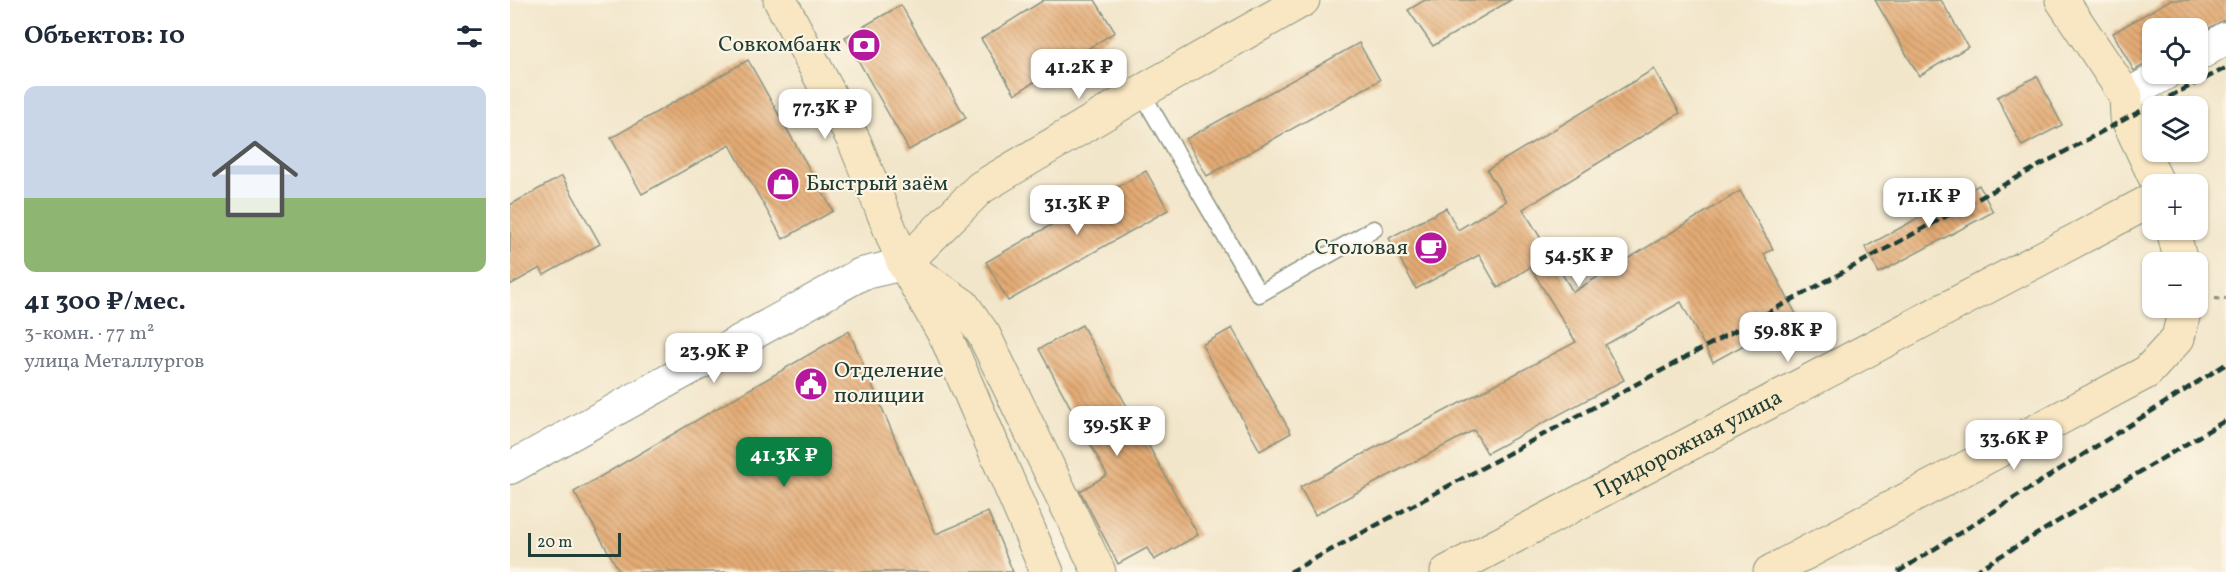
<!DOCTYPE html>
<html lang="ru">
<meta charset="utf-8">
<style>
:root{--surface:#fff;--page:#f2f2f3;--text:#1f2937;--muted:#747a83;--accent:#0b8043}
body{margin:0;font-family:Vollkorn,serif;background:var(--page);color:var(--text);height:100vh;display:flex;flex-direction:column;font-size:22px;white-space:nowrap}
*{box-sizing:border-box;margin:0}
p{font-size:20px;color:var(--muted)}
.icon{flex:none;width:33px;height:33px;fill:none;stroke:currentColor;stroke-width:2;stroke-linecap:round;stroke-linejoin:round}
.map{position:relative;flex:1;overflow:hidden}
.side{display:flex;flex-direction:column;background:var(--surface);width:510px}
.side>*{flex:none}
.fabs{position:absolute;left:1632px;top:18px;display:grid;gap:12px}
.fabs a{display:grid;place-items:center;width:66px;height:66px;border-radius:12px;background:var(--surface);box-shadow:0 2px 4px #0004;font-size:30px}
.scale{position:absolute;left:18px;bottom:15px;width:93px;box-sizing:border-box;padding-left:6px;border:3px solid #1f3d34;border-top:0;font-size:16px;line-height:21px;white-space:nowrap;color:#1f3d34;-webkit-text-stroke:4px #fcf5e5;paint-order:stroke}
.price{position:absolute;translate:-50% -51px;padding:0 14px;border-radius:12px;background:#fff;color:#222;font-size:20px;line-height:39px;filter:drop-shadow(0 2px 3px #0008)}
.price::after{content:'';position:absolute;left:50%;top:36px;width:18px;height:14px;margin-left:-9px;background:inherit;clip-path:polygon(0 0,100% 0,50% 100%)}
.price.active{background:var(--accent);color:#fff}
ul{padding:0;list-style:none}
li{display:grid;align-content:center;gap:12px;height:318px;padding:0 24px}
li span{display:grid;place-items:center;height:186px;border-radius:12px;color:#555}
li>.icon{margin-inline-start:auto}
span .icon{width:108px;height:108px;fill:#fffc;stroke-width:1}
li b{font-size:26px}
h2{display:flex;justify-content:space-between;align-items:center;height:72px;padding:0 24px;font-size:26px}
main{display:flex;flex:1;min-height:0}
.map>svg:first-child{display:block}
.building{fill:url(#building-back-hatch)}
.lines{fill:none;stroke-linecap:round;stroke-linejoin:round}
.lane-casing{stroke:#88927f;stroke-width:19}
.street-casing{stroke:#88927f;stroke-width:34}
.secondary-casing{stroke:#88927f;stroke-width:35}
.path{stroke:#88927f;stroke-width:4;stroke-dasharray:4.5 4.5;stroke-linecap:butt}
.lane{stroke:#fff;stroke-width:16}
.street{stroke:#fff;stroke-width:32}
.secondary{stroke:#f9e7c3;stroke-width:33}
.rail{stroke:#1f3d34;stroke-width:4.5;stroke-dasharray:9 4.5;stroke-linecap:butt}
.labels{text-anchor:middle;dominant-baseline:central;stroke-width:4.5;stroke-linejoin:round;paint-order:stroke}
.poi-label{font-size:22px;fill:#1f3d34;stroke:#fcf5e5;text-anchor:end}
.street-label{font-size:22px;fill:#1f3d34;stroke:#fcf5e5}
</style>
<main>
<section class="side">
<h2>Объектов: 10<svg class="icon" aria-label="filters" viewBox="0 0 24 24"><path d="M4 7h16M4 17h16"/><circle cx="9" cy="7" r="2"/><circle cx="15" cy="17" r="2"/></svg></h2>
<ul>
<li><span style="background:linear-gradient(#c9d6e8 60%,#8fb573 0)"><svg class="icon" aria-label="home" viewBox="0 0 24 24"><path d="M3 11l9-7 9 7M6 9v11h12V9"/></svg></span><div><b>41 300 ₽/мес.</b><p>3-комн. · 77 m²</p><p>улица Металлургов</p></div></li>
</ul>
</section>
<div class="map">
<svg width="1716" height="572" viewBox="0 0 1716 572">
<defs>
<pattern id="building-back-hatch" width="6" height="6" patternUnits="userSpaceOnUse" patternTransform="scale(1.5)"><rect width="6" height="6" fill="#e4ab74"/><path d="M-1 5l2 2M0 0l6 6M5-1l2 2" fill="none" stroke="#b88c60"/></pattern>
</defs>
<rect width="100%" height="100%" fill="#fcf5e5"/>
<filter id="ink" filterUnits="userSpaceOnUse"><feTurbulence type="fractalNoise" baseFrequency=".0167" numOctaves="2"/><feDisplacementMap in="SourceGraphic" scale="12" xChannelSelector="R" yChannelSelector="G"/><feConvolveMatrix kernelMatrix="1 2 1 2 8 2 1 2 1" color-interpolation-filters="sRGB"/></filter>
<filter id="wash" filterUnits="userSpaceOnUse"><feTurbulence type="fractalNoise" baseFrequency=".008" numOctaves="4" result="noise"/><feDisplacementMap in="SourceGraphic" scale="24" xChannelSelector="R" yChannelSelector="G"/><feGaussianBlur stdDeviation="1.35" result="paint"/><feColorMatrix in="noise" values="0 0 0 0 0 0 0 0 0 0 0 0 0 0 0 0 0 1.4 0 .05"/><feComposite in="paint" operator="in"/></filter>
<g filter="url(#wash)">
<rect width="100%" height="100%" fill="#f2e6ca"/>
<g id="blocks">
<g class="building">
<polygon points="534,0 585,0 605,32 505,94 471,39"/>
<polygon points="915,0 1001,0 923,46 898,10"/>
<polygon points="1365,0 1431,0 1458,47 1409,76"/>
<polygon points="1660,0 1716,0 1716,19 1688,34 1688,28 1642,28 1642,60 1624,71 1603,33"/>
<polygon points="391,5 456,118 399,150 335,37"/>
<polygon points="849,43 870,80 697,176 676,139"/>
<polygon points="238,60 323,211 273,239 220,145 132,194 101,138"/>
<polygon points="1144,69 1170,113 1013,209 1063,292 1230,191 1263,249 1254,254 1287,316 1203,362 1171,302 1095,345 1114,380 977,453 964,430 805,515 790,487 1066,342 1020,267 988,288 969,255 906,289 879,238 936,208 948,230 996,201 977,170"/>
<polygon points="1527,76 1552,125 1512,146 1487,97"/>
<polygon points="636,171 658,210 498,301 476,262"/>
<polygon points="52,176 90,244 34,275 30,268 0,285 0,205"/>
<polygon points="1469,185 1483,212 1369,273 1355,247"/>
<polygon points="572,325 688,535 644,560 637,548 608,564 570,491 597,475 529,349"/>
<polygon points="722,328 781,433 750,451 692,345"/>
<polygon points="339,331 426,534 478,512 503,572 110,572 64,492"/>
</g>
</g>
</g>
<g filter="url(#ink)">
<use href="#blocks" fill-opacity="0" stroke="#88927f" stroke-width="1.5"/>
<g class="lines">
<defs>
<polyline id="lane" points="631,92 749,294 864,229"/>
<g id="street">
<polyline points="1688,55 1716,38"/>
<polyline points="1616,96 1655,74"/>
<polyline points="0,468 351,274 394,264"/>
</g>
<g id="secondary">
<polyline points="270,0 345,143 394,264 437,339 537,572"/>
<polyline points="1552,0 1616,96 1617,118 1648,184"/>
<polyline points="1663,230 1671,262"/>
<polyline points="394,264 470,188 631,92 793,0"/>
<polyline points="400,269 453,305 474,335 589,572"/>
<path id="s1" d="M 937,572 L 1642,200"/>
<polyline points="1260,572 1637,372 1668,338 1675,308"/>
</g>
</defs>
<use href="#lane" class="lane-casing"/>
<use href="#street" class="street-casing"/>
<use href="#secondary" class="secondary-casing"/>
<polyline class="path" points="1705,298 1716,299"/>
<use href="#lane" class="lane"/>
<use href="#street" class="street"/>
<use href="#secondary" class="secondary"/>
<g class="rail">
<polyline points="780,572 1617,118 1716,68"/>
<polyline points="1388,572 1716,364"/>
<polyline points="1464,572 1716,420"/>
</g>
</g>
</g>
<defs>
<symbol id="bank-disc" viewBox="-11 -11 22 22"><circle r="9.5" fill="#b5179e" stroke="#fcf5e5"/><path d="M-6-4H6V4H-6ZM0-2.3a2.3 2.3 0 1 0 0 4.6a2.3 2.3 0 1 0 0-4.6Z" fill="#fff"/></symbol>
<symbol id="shop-disc" viewBox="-11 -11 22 22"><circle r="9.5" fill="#b5179e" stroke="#fcf5e5"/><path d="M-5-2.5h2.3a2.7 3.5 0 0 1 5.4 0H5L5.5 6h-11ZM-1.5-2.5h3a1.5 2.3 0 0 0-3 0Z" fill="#fff"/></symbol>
<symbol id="cafe-disc" viewBox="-11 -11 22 22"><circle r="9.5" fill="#b5179e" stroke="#fcf5e5"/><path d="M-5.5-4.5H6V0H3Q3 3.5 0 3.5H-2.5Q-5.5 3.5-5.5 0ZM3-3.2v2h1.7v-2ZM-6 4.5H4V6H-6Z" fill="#fff"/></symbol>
<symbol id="civic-disc" viewBox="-11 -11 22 22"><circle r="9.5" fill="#b5179e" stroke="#fcf5e5"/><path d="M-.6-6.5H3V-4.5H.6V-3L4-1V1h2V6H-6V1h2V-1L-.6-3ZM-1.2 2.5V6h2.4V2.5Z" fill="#fff"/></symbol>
</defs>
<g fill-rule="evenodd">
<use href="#bank-disc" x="335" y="26" width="38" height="38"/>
<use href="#shop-disc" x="254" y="165" width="38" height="38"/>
<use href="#cafe-disc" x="902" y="229" width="38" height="38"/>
<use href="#civic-disc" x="282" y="365" width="38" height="38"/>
</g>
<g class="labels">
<g class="poi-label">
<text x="331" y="45">Совкомбанк</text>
<text x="296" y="184" text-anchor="start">Быстрый заём</text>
<text x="898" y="248">Столовая</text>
<text x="324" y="371" text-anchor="start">Отделение<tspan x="324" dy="25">полиции</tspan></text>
</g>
<g class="street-label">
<text stroke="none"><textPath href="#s1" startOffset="273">Придорожная улица</textPath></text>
</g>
</g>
</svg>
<div class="fabs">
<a><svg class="icon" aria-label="locate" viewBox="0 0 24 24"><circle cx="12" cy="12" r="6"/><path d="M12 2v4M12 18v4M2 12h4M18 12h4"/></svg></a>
<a><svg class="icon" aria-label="layers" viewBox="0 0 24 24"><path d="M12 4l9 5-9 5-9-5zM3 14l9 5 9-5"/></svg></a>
<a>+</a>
<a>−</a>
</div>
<div class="scale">20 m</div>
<b class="price" style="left:569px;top:100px">41.2K ₽</b>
<b class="price" style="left:315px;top:140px">77.3K ₽</b>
<b class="price" style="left:1419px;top:229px">71.1K ₽</b>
<b class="price" style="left:567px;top:236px">31.3K ₽</b>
<b class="price" style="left:1069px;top:288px">54.5K ₽</b>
<b class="price" style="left:1278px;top:363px">59.8K ₽</b>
<b class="price" style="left:204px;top:384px">23.9K ₽</b>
<b class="price" style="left:607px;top:457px">39.5K ₽</b>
<b class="price" style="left:1504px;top:471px">33.6K ₽</b>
<b class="price active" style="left:274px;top:488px">41.3K ₽</b>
</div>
</main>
